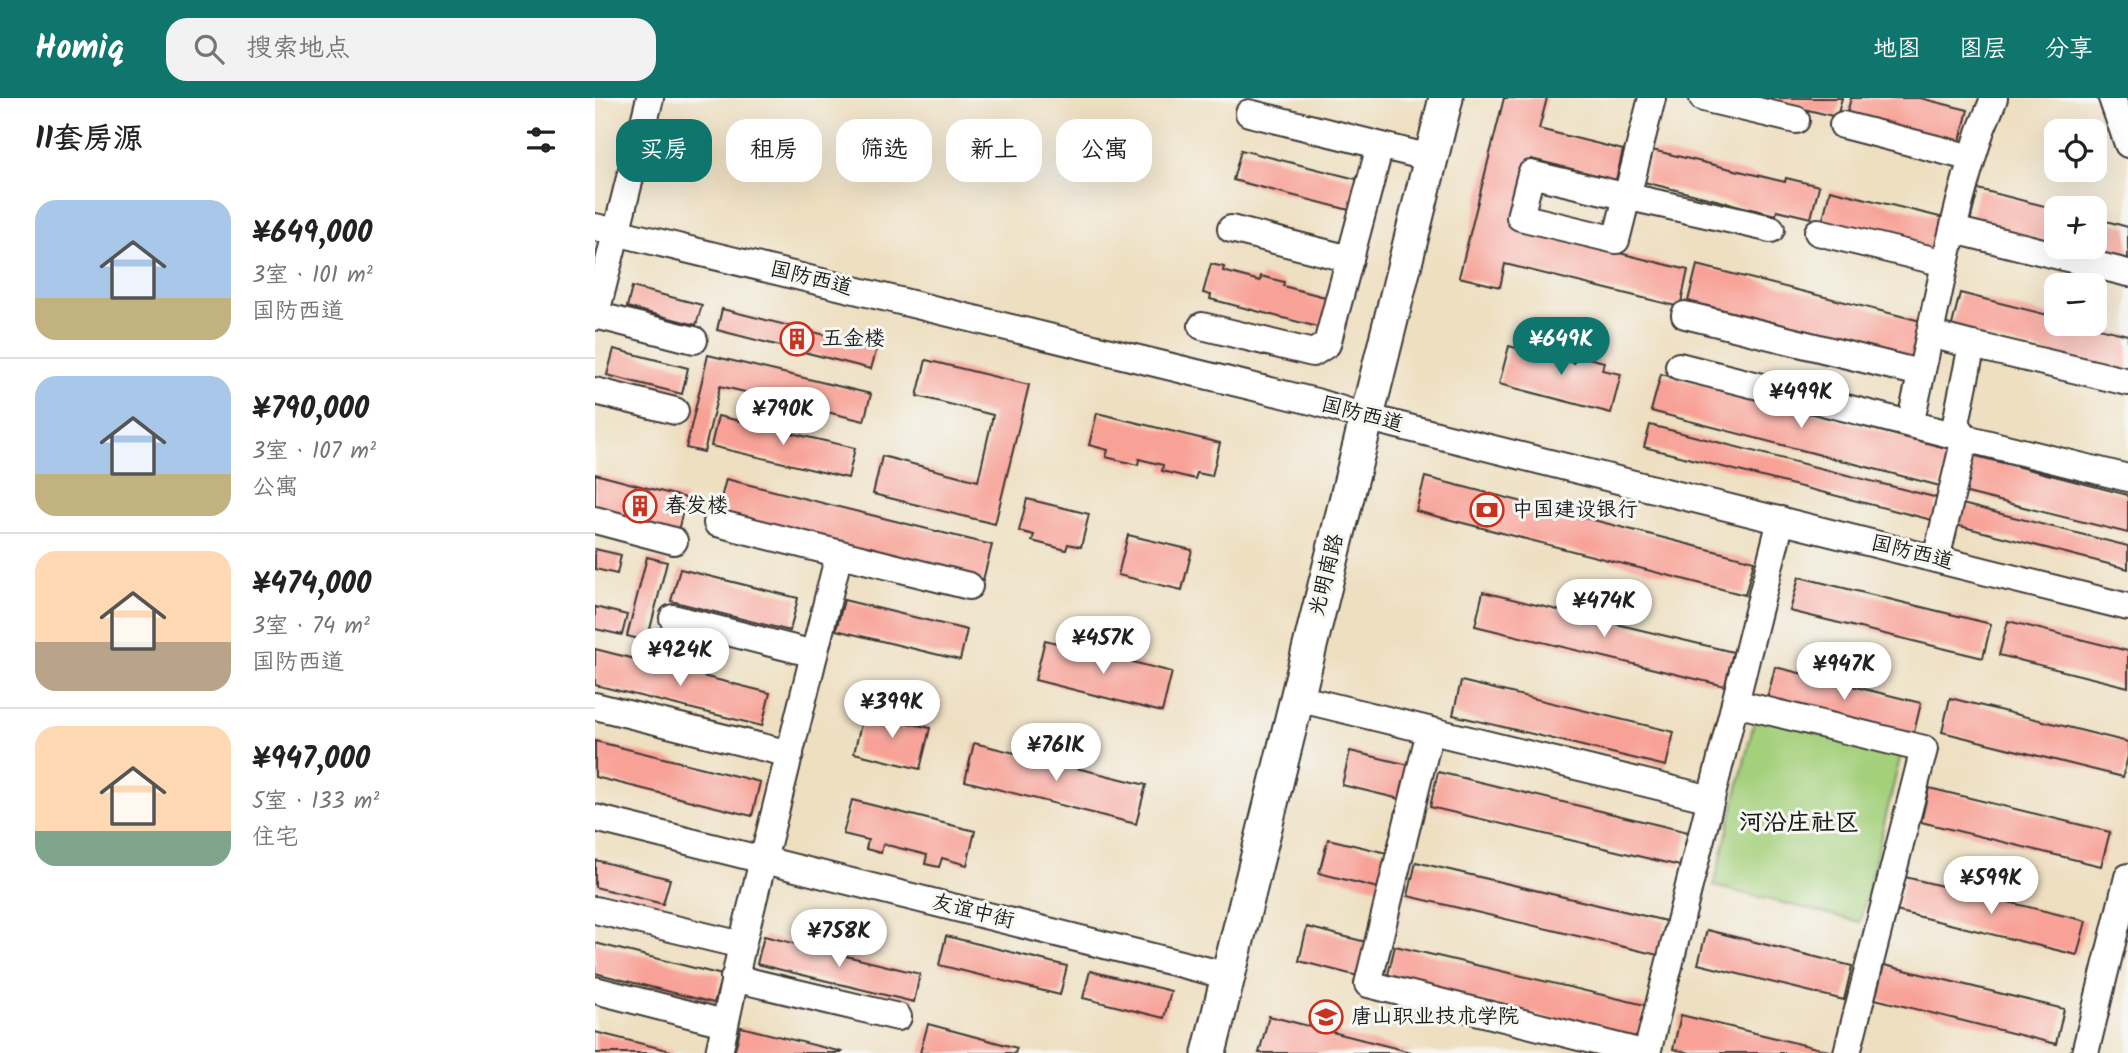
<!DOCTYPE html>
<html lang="zh">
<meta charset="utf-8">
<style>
:root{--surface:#fff;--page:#f2f2f2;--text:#222;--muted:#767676;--line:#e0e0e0;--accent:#0f766e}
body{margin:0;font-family:Kalam,"LXGW WenKai TC",sans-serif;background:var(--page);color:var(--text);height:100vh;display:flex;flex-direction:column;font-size:26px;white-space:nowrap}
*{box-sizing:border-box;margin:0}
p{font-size:23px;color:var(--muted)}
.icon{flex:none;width:38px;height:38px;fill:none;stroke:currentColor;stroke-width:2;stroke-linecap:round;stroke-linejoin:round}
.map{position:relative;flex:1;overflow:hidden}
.drawer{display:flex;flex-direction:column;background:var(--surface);width:595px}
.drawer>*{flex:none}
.banner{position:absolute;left:21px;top:21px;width:665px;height:63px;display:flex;gap:14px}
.tools{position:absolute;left:1449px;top:21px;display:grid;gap:14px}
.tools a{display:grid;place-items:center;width:63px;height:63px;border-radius:14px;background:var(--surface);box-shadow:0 7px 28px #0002;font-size:35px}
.price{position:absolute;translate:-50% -60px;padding:0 16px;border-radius:24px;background:#fff;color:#222;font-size:23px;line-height:46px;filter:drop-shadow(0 2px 4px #0008)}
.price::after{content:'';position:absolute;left:50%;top:42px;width:21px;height:16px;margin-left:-10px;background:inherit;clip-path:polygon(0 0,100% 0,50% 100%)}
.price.on{background:var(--accent);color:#fff}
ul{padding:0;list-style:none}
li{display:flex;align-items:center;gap:21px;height:175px;padding:0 35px}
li+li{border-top:2px solid var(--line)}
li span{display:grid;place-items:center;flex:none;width:196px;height:140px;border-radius:21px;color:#555}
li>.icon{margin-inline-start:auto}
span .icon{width:84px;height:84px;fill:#fffc;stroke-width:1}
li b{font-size:30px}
h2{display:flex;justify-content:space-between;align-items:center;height:84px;padding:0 35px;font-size:30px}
.pill{padding:0 24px;border-radius:21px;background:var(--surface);box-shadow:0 7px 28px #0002;font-size:24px;line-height:63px}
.pill.on{background:var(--accent);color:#fff}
header{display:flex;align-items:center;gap:42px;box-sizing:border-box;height:98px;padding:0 35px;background:var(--accent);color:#fff}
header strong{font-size:33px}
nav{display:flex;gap:38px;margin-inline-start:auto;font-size:24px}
.search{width:490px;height:63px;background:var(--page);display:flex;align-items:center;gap:18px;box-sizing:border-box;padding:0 24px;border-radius:21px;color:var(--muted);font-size:26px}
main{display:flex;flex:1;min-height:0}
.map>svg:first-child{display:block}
.green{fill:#a4d07c;stroke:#60764c;stroke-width:2}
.building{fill:#f8a297}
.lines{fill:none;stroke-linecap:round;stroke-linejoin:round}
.minor-casing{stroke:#3c3935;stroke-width:30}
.major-casing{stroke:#3c3935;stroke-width:37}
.minor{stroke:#fff;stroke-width:26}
.major{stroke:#fff;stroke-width:33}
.labels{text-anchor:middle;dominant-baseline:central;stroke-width:6;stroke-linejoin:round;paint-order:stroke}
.street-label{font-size:21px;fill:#1c1c1c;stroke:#f6f6f2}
.poi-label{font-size:21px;fill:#1c1c1c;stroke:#f6f6f2;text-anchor:start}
.quarter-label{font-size:24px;font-weight:bold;fill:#1c1c1c;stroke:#f6f6f2}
</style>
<header>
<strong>Homiq</strong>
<div class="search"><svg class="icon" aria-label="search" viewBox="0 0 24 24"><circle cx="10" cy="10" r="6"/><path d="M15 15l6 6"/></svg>搜索地点</div>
<nav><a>地图</a><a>图层</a><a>分享</a></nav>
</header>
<main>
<section class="drawer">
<h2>11套房源<svg class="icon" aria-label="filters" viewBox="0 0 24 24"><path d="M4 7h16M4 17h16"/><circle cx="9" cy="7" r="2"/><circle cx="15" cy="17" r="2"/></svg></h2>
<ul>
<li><span style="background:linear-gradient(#a9c7e8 70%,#c2b280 0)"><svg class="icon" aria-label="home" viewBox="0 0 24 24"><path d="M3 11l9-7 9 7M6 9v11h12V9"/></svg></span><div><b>¥649,000</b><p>3室 · 101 m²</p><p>国防西道</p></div></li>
<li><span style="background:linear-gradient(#a9c7e8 70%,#c2b280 0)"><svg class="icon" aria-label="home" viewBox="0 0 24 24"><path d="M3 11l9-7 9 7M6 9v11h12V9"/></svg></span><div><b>¥790,000</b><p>3室 · 107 m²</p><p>公寓</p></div></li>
<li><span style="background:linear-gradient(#ffd9b3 65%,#b9a48a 0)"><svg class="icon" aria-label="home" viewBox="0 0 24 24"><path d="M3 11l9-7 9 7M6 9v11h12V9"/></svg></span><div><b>¥474,000</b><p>3室 · 74 m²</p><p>国防西道</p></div></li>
<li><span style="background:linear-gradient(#ffd9b3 75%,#7fa58c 0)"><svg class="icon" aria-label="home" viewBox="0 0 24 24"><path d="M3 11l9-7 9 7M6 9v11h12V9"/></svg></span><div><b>¥947,000</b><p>5室 · 133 m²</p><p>住宅</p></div></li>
</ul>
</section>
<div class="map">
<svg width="1533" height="955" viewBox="0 0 1533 955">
<rect width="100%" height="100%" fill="#f6f6f2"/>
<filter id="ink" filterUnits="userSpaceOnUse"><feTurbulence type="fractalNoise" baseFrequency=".0143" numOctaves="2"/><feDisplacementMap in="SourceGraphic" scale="14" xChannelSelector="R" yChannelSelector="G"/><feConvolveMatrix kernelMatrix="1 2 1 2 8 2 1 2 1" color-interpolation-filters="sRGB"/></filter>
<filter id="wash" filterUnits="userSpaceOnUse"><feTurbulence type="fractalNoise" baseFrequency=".00686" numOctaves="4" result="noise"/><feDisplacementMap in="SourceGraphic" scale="28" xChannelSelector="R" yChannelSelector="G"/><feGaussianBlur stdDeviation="1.57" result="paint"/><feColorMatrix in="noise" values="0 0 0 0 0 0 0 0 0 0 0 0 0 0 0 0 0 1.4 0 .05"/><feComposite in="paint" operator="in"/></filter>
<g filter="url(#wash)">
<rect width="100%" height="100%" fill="#eedfc1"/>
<polygon class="green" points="1161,616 1307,652 1265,824 1119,788"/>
<g id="blocks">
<g class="building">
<polygon points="909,0 952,0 944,31 1028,52 1021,82 936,61 919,129 1093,172 1085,209 910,166 905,189 864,179"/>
<polygon points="1147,0 1247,0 1242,19 1209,11 1208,16"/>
<polygon points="1256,0 1325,0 1373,12 1364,47 1251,19"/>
<polygon points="646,52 769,83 762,114 638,82"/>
<polygon points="1057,52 1190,84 1191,80 1224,88 1216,120 1182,112 1181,117 1049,84"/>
<polygon points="1383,91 1461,111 1461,145 1375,124"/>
<polygon points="1235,92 1349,120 1341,153 1227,125"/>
<polygon points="1500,120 1533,129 1533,163 1481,149 1500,149"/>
<polygon points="616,166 629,169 628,173 665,183 666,178 689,184 688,188 730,199 731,196 742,199 723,229 615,201 616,197 608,195"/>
<polygon points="1102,167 1330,224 1321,260 1093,203"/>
<polygon points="37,189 107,207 101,227 32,209"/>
<polygon points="1365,195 1461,219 1461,226 1487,226 1533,237 1533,275 1356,231"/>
<polygon points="127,211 282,250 276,271 122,232"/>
<polygon points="934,245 961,252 960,259 979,265 981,257 1009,264 1007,272 1026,276 1016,315 904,286 914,248 932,253"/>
<polygon points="19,251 93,270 87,296 12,277"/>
<polygon points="113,257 276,296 269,323 125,288 109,354 91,350"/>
<polygon points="331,262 434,287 400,426 278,396 287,358 383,383 398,317 322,298"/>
<polygon points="1066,276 1355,351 1345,388 1056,313"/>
<polygon points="502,315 625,345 617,378 602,375 600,381 567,373 568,367 544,361 543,367 511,359 513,352 494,347"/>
<polygon points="123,318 260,350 253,380 116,348"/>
<polygon points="1055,327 1343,400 1337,422 1049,349"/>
<polygon points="1377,357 1533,397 1533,435 1368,394"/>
<polygon points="0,376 91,400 82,437 0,416"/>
<polygon points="830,379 1159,463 1150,497 821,413"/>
<polygon points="131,381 397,447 388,482 122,416"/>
<polygon points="432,401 494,416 486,449 473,446 471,452 437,443 439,437 424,433"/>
<polygon points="1367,406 1533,448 1533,471 1361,427"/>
<polygon points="533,437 597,452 587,492 523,477"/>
<polygon points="0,451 26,457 22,476 0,471"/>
<polygon points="52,459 72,464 52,543 32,538"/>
<polygon points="85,471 203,500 195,533 76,503"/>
<polygon points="1204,479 1396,526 1388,560 1195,513"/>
<polygon points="888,494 1138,554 1130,588 880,528"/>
<polygon points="249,502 372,532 365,562 241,532"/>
<polygon points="0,509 32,517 27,537 0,531"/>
<polygon points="1413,523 1533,553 1533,589 1404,557"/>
<polygon points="450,542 577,574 567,614 440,582"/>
<polygon points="0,551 175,595 167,628 0,587"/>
<polygon points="1180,569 1326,605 1318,639 1172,602"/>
<polygon points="866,583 1079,634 1071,668 858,617"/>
<polygon points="1355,600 1533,644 1533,658 1528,679 1347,634"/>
<polygon points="269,614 335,630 325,671 259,655"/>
<polygon points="0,643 165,684 157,718 0,679"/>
<polygon points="379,645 551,687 541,726 370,683"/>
<polygon points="755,653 814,667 805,701 747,687"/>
<polygon points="843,674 1093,734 1085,768 835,709"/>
<polygon points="1334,690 1515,734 1506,768 1326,724"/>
<polygon points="257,702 380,733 372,767 347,760 344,769 330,766 332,757 288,746 286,755 271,751 273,742 248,736"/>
<polygon points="733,741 792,755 783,790 724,775"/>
<polygon points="0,762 75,781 68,806 0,789"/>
<polygon points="821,764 1071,823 1063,857 813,798"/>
<polygon points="1310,779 1491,823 1482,857 1301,813"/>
<polygon points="712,829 771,844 763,878 704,863"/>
<polygon points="1112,832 1257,868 1249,902 1103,866"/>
<polygon points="169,838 325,876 319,904 162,866"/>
<polygon points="351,838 472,868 465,897 344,867"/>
<polygon points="0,845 127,877 119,905 0,875"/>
<polygon points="800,848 1050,907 1042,941 792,881"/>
<polygon points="1289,867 1469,911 1461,946 1280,901"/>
<polygon points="495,873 576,893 569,920 488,900"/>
<polygon points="1086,917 1238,954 1238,955 1095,955 1078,951"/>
<polygon points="674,918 816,954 816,955 664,955"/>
<polygon points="333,926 422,950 420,955 325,955"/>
<polygon points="146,929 247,954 246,955 139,955"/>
<polygon points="0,934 80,954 79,955 0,955"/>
</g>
</g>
</g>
<g filter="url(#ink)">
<use href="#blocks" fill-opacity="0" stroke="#3c3935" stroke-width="2"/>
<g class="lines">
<defs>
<g id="minor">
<path d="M 1057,0 L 1021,142 L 925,119 L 936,76 C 1016,96 1096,112 1176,131"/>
<polyline points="1108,0 1201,22"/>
<polyline points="1517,0 1533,46"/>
<polyline points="654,15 836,60"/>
<polyline points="1248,27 1377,60"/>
<polyline points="0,129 721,304 770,319 1533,509"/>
<polyline points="636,131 755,161"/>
<polyline points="1359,132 1533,175"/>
<polyline points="1223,134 1350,165"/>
<polyline points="0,217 99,242"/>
<polyline points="1090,217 1325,275"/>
<polyline points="0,219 55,0"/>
<polyline points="607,228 718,255 732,246 785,48"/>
<polyline points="1335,236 1377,247 1361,325 1370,340 1533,380"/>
<polyline points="1377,247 1533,284"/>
<polyline points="1084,268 1315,326"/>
<polyline points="0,293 80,313"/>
<polyline points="0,422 79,443"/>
<polyline points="122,425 374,488"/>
<path d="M 1341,461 L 1370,340 L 1315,326 C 1338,229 1354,129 1385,35 C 1389,23 1395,12 1399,0"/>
<polyline points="78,520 219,556"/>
<polyline points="702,600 1116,701"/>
<polyline points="1140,605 1329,651 1252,955"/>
<polyline points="0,608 195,656"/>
<polyline points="835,633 773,886 1048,955"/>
<polyline points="0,720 634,878"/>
<polyline points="0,812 147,847"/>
<polyline points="139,880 303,919"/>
<polyline points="0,892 129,925"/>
<polyline points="124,955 147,847 244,456"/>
<polyline points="1052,955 1186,422"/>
<polyline points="1490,955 1533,779"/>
</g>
<polyline id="major" points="614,955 851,0"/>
</defs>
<use href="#minor" class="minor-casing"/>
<use href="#major" class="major-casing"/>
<use href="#minor" class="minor"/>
<use href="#major" class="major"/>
</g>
</g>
<defs>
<symbol id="building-ring" viewBox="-11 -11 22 22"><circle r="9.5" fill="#f6f6f2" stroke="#c8321e" stroke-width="1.5"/><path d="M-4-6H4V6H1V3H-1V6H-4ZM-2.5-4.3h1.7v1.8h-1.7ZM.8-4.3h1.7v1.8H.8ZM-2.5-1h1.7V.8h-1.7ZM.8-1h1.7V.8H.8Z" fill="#c8321e"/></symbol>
<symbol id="bank-ring" viewBox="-11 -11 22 22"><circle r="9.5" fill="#f6f6f2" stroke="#c8321e" stroke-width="1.5"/><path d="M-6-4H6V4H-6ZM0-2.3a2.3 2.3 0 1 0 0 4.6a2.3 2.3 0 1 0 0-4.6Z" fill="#c8321e"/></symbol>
<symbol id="university-ring" viewBox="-11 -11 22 22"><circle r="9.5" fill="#f6f6f2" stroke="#c8321e" stroke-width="1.5"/><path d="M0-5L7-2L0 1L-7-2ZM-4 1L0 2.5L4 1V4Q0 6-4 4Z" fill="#c8321e"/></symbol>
</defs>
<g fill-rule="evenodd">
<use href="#building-ring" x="183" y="222" width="38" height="38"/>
<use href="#building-ring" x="26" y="389" width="38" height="38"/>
<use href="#bank-ring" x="873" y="393" width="38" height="38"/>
<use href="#university-ring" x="712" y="900" width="38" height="38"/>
</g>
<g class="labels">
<g class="street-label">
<text transform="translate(216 181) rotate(14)">国防西道</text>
<text transform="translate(767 317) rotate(15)">国防西道</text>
<text transform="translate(1317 455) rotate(14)">国防西道</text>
<text transform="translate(732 477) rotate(-76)">光明南路</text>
<text transform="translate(378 814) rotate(14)">友谊中街</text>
</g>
<g class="poi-label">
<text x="227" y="241">五金楼</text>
<text x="70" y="408">春发楼</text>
<text x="917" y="412">中国建设银行</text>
<text x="756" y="919">唐山职业技术学院</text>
</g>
<g class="quarter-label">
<text x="1204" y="725">河沿庄社区</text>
</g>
</g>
</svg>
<div class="tools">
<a><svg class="icon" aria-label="locate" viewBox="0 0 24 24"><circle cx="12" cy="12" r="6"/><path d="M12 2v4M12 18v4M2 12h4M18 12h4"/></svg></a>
<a>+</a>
<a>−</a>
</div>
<b class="price on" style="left:966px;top:279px">¥649K</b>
<b class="price" style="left:1206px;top:332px">¥499K</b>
<b class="price" style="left:188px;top:349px">¥790K</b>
<b class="price" style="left:1009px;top:541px">¥474K</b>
<b class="price" style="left:508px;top:578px">¥457K</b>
<b class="price" style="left:85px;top:590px">¥924K</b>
<b class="price" style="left:1249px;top:604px">¥947K</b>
<b class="price" style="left:297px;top:642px">¥399K</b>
<b class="price" style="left:461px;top:685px">¥761K</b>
<b class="price" style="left:1396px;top:818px">¥599K</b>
<b class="price" style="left:244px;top:871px">¥758K</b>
<div class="banner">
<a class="pill on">买房</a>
<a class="pill">租房</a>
<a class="pill">筛选</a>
<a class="pill">新上</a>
<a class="pill">公寓</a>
</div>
</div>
</main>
